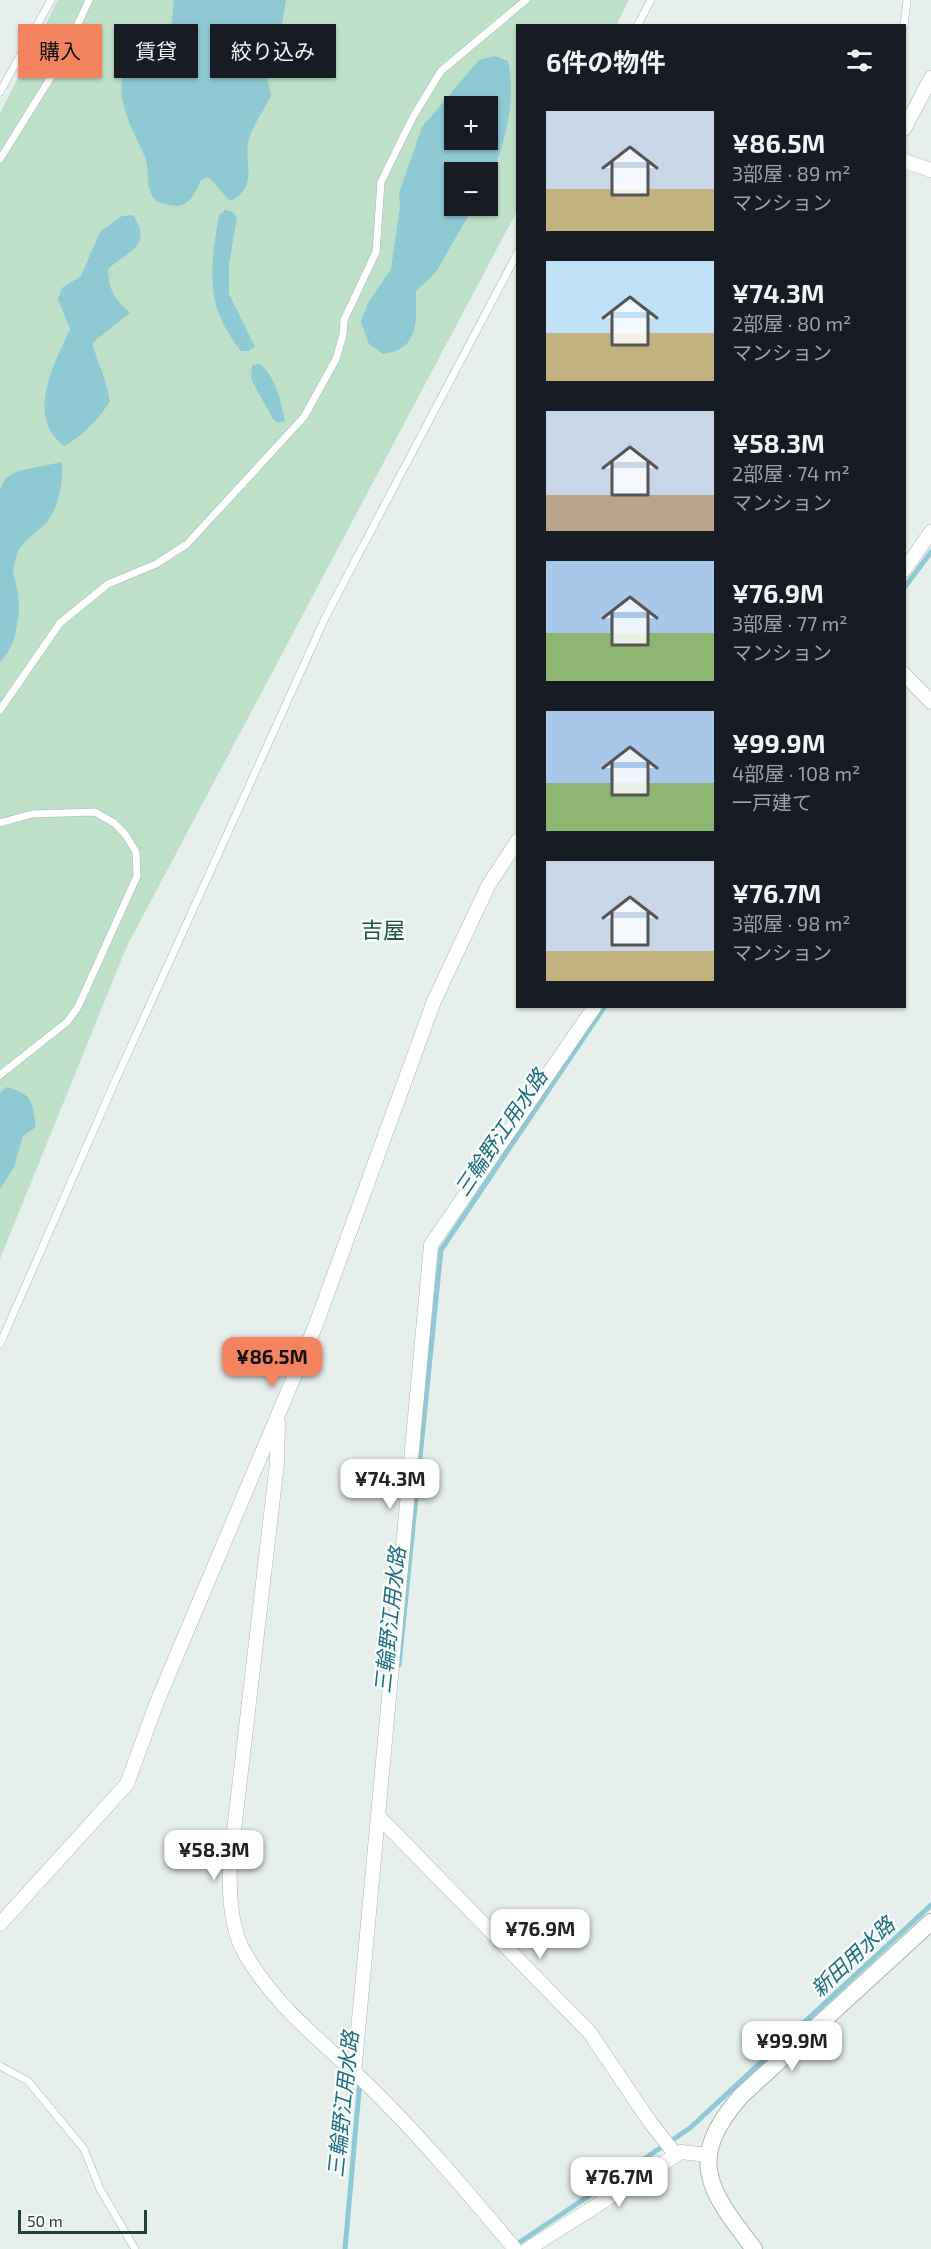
<!DOCTYPE html>
<html lang="ja">
<meta charset="utf-8">
<style>
:root{--surface:#171b24;--page:#242831;--text:#f1f3f6;--muted:#9ea1a6;--accent:#f4845f}
body{margin:0;font-family:"Exo 2","Noto Sans JP",sans-serif;background:var(--page);color:var(--text);height:100vh;display:flex;flex-direction:column;font-size:22px;white-space:nowrap}
*{box-sizing:border-box;margin:0}
p{font-size:20px;color:var(--muted)}
.icon{flex:none;width:33px;height:33px;fill:none;stroke:currentColor;stroke-width:2;stroke-linecap:round;stroke-linejoin:round}
.map{position:relative;flex:1;overflow:hidden}
.drawer{position:absolute;left:516px;top:24px;width:390px;height:984px;display:flex;flex-direction:column;background:var(--surface);border-radius:0px;box-shadow:0 2px 4px #0004}
.drawer>*{flex:none}
.guide{position:absolute;left:18px;top:24px;width:408px;height:54px;display:flex;gap:12px}
.fabs{position:absolute;left:444px;top:96px;display:grid;gap:12px}
.fabs a{display:grid;place-items:center;width:54px;height:54px;border-radius:0px;background:var(--surface);box-shadow:0 2px 4px #0004;font-size:30px}
.scale{position:absolute;left:18px;bottom:15px;width:129px;box-sizing:border-box;padding-left:6px;border:3px solid #24423a;border-top:0;font-size:16px;line-height:21px;white-space:nowrap;color:#24423a;-webkit-text-stroke:4px #f7fbf9;paint-order:stroke}
.price{position:absolute;translate:-50% -51px;padding:0 14px;border-radius:12px;background:#fff;color:#222;font-size:20px;line-height:39px;filter:drop-shadow(0 2px 3px #0008)}
.price::after{content:'';position:absolute;left:50%;top:36px;width:18px;height:14px;margin-left:-9px;background:inherit;clip-path:polygon(0 0,100% 0,50% 100%)}
.price.active{background:var(--accent);color:#111}
ul{padding:0;list-style:none}
li{display:flex;align-items:center;gap:18px;height:150px;padding:0 30px}
li span{display:grid;place-items:center;flex:none;width:168px;height:120px;border-radius:0px;color:#555}
li>.icon{margin-inline-start:auto}
span .icon{width:72px;height:72px;fill:#fffc;stroke-width:1}
li b{font-size:26px}
h2{display:flex;justify-content:space-between;align-items:center;height:72px;padding:0 30px;font-size:26px}
.chip{padding:0 21px;border-radius:0px;background:var(--surface);box-shadow:0 2px 4px #0004;font-size:21px;line-height:54px}
.chip.active{background:var(--accent);color:#111}
.map>svg:first-child{display:block}
.green{fill:#bfe0c8;fill-rule:evenodd}
.water{fill:#8ec9d4;fill-rule:evenodd}
.lines{fill:none;stroke-linecap:round;stroke-linejoin:round}
.stream{stroke:#8ec9d4;stroke-width:5}
.service-casing{stroke:#a8b8b2;stroke-width:8}
.minor-casing{stroke:#a8b8b2;stroke-width:15}
.tertiary-casing{stroke:#a8b8b2;stroke-width:18}
.service{stroke:#fff;stroke-width:7}
.minor{stroke:#fff;stroke-width:14}
.tertiary{stroke:#fff;stroke-width:16}
.labels{text-anchor:middle;dominant-baseline:central;stroke-width:5;stroke-linejoin:round;paint-order:stroke}
.water-label{font-size:21px;font-style:italic;fill:#1c6f80;stroke:#f7fbf9}
.quarter-label{font-size:22px;fill:#1f5548;stroke:#f7fbf9}
</style>
<div class="map">
<svg width="931" height="2249" viewBox="0 0 931 2249">
<rect width="100%" height="100%" fill="#e6efeb"/>
<path class="green" d="M 58,0 L 629,0 L 616,25 L 518,26 L 517,211 L 127,946 L 0,1259 L 0,113 ZM 454,106 L 488,106 L 488,140 L 454,140 ZM 454,172 L 488,172 L 488,206 L 454,206 Z"/>
<g class="water">
<path d="M 174,0 L 286,0 L 282,24 C 244,52 266,58 271,96 C 263,111 252,126 248,143 C 244,163 259,187 230,201 L 209,177 L 201,180 C 190,206 182,211 156,201 C 143,185 151,173 145,157 C 134,131 109,92 129,65 C 140,50 159,43 171,29 Z"/>
<path d="M 495,56 L 508,61 C 517,103 504,147 488,184 L 488,172 L 454,172 L 454,206 L 474,206 L 436,272 L 416,291 C 416,321 420,349 383,354 L 369,344 L 361,322 L 368,303 L 391,269 L 400,206 L 399,193 L 422,127 L 479,60 ZM 454,106 L 488,106 L 488,140 L 454,140 Z"/>
<path d="M 225,210 L 233,212 L 237,218 L 229,264 L 229,294 L 255,347 L 249,351 L 241,351 C 204,305 210,270 219,215 Z"/>
<path d="M 133,215 C 154,246 127,252 108,269 C 109,291 114,298 130,313 L 92,343 C 98,363 107,381 110,402 C 98,419 83,436 64,446 C 25,416 54,365 70,329 L 58,299 L 62,288 L 81,276 L 100,232 L 122,216 Z"/>
<path d="M 260,364 C 275,376 281,402 285,421 L 278,423 L 273,419 L 251,379 L 252,365 Z"/>
<path d="M 62,462 C 63,483 59,511 43,526 C 28,540 18,543 14,566 C 12,575 15,579 17,588 C 22,608 17,648 0,662 L 0,489 L 6,478 L 18,471 Z"/>
<path d="M 7,1087 C 34,1095 32,1102 36,1127 L 23,1136 L 14,1167 L 0,1189 L 0,1093 Z"/>
</g>
<g class="lines">
<g class="stream">
<polyline points="904,588 931,552"/>
<polyline points="399,1665 441,1250 605,1006"/>
<polyline points="514,2246 690,2128 931,1905"/>
<polyline points="345,2249 360,2080"/>
</g>
<defs>
<g id="service">
<polyline points="637,26 651,0"/>
<polyline points="904,26 907,0"/>
<polyline points="0,92 51,0"/>
<polyline points="0,159 61,61 89,0"/>
<polyline points="0,710 60,623 108,584 156,564 187,544 304,417 336,359 343,335 344,320 376,252 381,182 413,117 441,71 526,0"/>
<polyline points="0,823 32,814 95,812 114,823 125,834 136,852 137,876 78,1007 67,1022 0,1075"/>
<polyline points="0,1344 113,1086 326,616 518,252"/>
<polyline points="0,2066 28,2081 84,2149 100,2189 135,2249"/>
</g>
<g id="minor">
<polyline points="904,129 931,78"/>
<polyline points="904,161 931,170"/>
<polyline points="904,570 931,532"/>
<polyline points="904,674 931,702"/>
<path d="M 278,1422 L 277,1463 L 230,1865 C 229,1891 230,1921 241,1946 C 270,2003 324,2043 369,2086 C 421,2137 469,2194 515,2249"/>
<polyline points="379,1817 590,2033 650,2122 676,2155"/>
<polyline points="0,1924 127,1784 157,1702 315,1327 434,1001 488,886 518,840"/>
<polyline points="354,2074 431,1245 595,1006"/>
<polyline points="528,2249 681,2152 708,2155"/>
</g>
<path id="tertiary" d="M 754,2249 C 709,2190 685,2160 741,2096 L 931,1922"/>
</defs>
<use href="#service" class="service-casing"/>
<use href="#minor" class="minor-casing"/>
<use href="#tertiary" class="tertiary-casing"/>
<use href="#service" class="service"/>
<use href="#minor" class="minor"/>
<use href="#tertiary" class="tertiary"/>
</g>
<g class="labels">
<g class="water-label">
<text transform="translate(500 1132) rotate(-56)">三輪野江用水路</text>
<text transform="translate(389 1620) rotate(-84)">三輪野江用水路</text>
<text transform="translate(852 1956) rotate(-43)">新田用水路</text>
<text transform="translate(342 2104) rotate(-84)">三輪野江用水路</text>
</g>
<g class="quarter-label">
<text x="383" y="929">吉屋</text>
</g>
</g>
</svg>
<div class="fabs">
<a>+</a>
<a>−</a>
</div>
<div class="scale">50 m</div>
<b class="price active" style="left:272px;top:1388px">¥86.5M</b>
<b class="price" style="left:390px;top:1510px">¥74.3M</b>
<b class="price" style="left:214px;top:1881px">¥58.3M</b>
<b class="price" style="left:540px;top:1960px">¥76.9M</b>
<b class="price" style="left:792px;top:2072px">¥99.9M</b>
<b class="price" style="left:619px;top:2208px">¥76.7M</b>
<div class="guide">
<a class="chip active">購入</a>
<a class="chip">賃貸</a>
<a class="chip">絞り込み</a>
</div>
<section class="drawer">
<h2>6件の物件<svg class="icon" aria-label="filters" viewBox="0 0 24 24"><path d="M4 7h16M4 17h16"/><circle cx="9" cy="7" r="2"/><circle cx="15" cy="17" r="2"/></svg></h2>
<ul>
<li><span style="background:linear-gradient(#c9d6e8 65%,#c2b280 0)"><svg class="icon" aria-label="home" viewBox="0 0 24 24"><path d="M3 11l9-7 9 7M6 9v11h12V9"/></svg></span><div><b>¥86.5M</b><p>3部屋 · 89 m²</p><p>マンション</p></div></li>
<li><span style="background:linear-gradient(#bfe0f5 60%,#c2b280 0)"><svg class="icon" aria-label="home" viewBox="0 0 24 24"><path d="M3 11l9-7 9 7M6 9v11h12V9"/></svg></span><div><b>¥74.3M</b><p>2部屋 · 80 m²</p><p>マンション</p></div></li>
<li><span style="background:linear-gradient(#c9d6e8 70%,#b9a48a 0)"><svg class="icon" aria-label="home" viewBox="0 0 24 24"><path d="M3 11l9-7 9 7M6 9v11h12V9"/></svg></span><div><b>¥58.3M</b><p>2部屋 · 74 m²</p><p>マンション</p></div></li>
<li><span style="background:linear-gradient(#a9c7e8 60%,#8fb573 0)"><svg class="icon" aria-label="home" viewBox="0 0 24 24"><path d="M3 11l9-7 9 7M6 9v11h12V9"/></svg></span><div><b>¥76.9M</b><p>3部屋 · 77 m²</p><p>マンション</p></div></li>
<li><span style="background:linear-gradient(#a9c7e8 60%,#8fb573 0)"><svg class="icon" aria-label="home" viewBox="0 0 24 24"><path d="M3 11l9-7 9 7M6 9v11h12V9"/></svg></span><div><b>¥99.9M</b><p>4部屋 · 108 m²</p><p>一戸建て</p></div></li>
<li><span style="background:linear-gradient(#c9d6e8 75%,#c2b280 0)"><svg class="icon" aria-label="home" viewBox="0 0 24 24"><path d="M3 11l9-7 9 7M6 9v11h12V9"/></svg></span><div><b>¥76.7M</b><p>3部屋 · 98 m²</p><p>マンション</p></div></li>
</ul>
</section>
</div>
